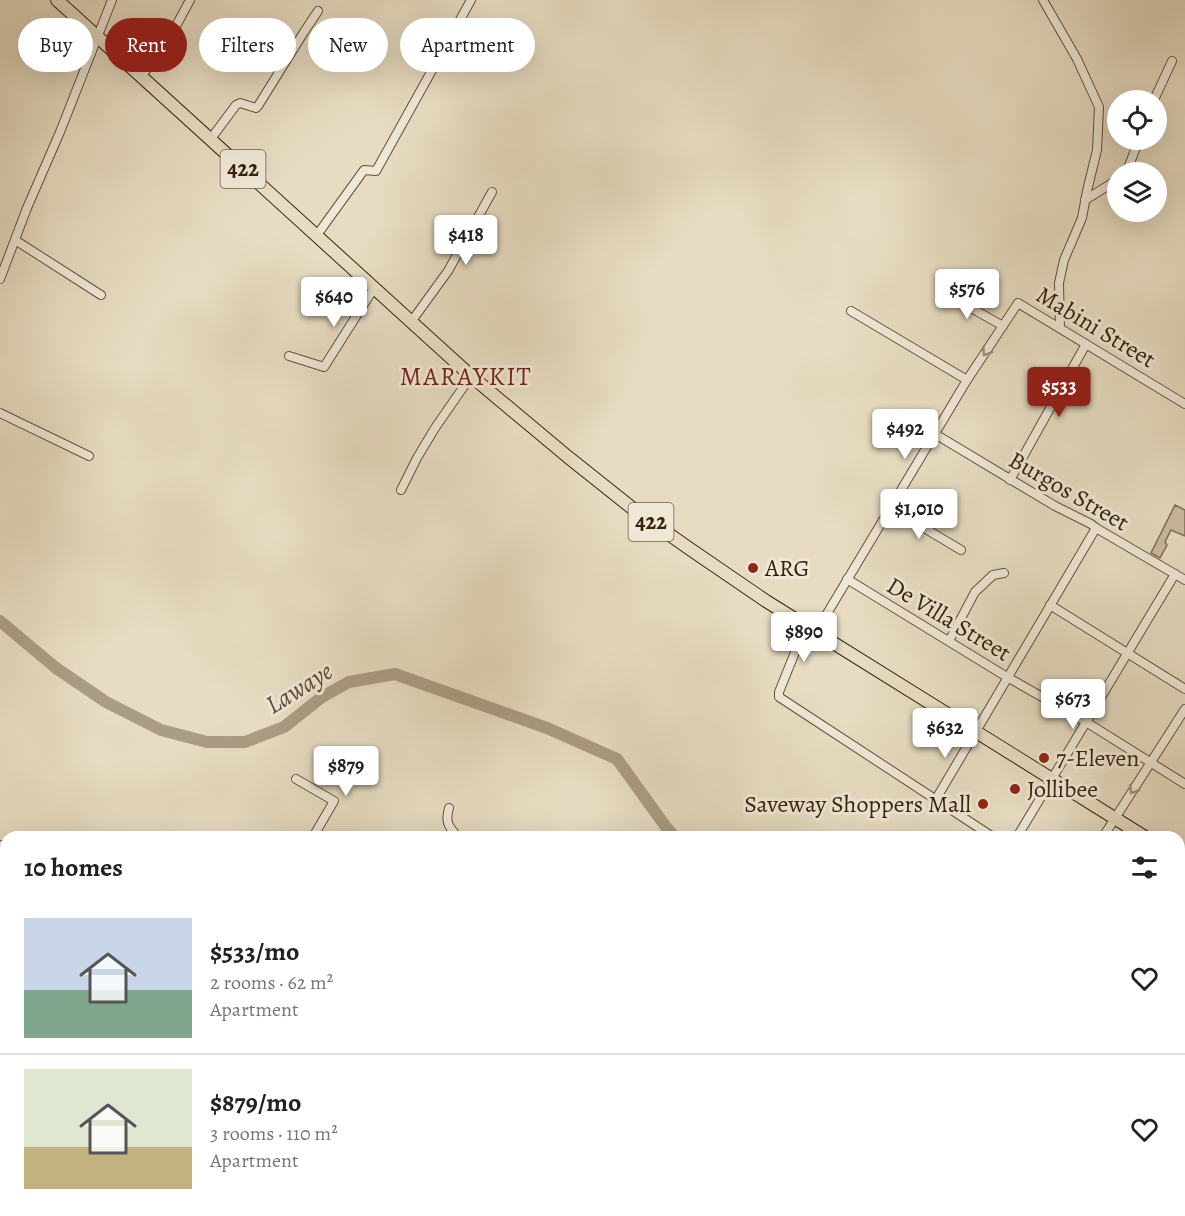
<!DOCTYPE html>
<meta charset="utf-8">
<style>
:root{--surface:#fff;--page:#f6f6f6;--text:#222;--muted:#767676;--line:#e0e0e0;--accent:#8f2418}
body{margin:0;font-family:Alegreya,serif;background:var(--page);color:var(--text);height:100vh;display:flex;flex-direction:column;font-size:22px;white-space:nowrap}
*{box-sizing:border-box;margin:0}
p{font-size:20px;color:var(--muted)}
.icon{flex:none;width:33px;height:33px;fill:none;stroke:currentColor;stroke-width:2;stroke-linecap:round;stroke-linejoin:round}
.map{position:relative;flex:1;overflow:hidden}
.drawer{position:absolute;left:0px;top:831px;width:1185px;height:386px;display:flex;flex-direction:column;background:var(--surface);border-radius:18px 18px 0 0;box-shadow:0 6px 24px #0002}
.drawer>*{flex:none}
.top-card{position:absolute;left:18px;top:18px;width:600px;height:54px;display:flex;gap:12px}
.controls{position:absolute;left:1107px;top:90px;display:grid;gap:12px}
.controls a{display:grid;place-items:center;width:60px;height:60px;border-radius:50%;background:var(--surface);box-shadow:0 6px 24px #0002;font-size:30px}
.price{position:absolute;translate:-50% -51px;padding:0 14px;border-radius:6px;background:#fff;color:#222;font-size:20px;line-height:39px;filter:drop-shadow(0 2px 3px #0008)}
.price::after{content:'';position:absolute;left:50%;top:36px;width:18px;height:14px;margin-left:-9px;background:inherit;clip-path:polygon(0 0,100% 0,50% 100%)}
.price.selected{background:var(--accent);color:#fff}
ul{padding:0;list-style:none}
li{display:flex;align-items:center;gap:18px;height:150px;padding:0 24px}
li+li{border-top:2px solid var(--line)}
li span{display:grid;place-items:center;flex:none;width:168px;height:120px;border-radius:0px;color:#555}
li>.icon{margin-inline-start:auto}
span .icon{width:72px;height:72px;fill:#fffc;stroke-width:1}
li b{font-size:26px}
h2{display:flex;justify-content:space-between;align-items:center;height:72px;padding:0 24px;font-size:26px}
.tag{padding:0 21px;border-radius:27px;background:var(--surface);box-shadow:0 6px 24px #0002;font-size:21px;line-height:54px}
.tag.selected{background:var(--accent);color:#fff}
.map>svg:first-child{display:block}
.green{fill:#c9bca3;stroke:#806e57;stroke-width:1.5}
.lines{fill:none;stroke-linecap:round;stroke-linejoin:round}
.river{stroke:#ab9c84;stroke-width:12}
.minor-casing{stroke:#625039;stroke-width:10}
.tertiary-casing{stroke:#625039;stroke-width:11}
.primary-casing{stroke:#36210b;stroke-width:14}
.minor{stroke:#efe8d7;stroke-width:8}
.tertiary{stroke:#efe8d7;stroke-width:9}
.primary{stroke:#e7dcc2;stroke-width:12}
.oneway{stroke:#9c8e7b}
.poi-dot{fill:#8f2418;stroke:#efe8d7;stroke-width:2}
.labels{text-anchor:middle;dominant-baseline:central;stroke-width:6;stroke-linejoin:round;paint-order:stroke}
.shield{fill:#efe8d7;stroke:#6e5d48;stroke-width:1.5}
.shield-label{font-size:22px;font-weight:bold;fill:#36210b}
.street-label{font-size:24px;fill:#36210b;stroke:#efe8d7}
.poi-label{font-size:24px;fill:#36210b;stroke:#efe8d7;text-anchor:start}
.neighbourhood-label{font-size:26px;letter-spacing:1.5px;fill:#7a1f14;stroke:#efe8d7}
.water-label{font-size:26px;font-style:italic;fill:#5f4c35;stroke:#efe8d7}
</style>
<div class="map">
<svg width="1185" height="1216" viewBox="0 0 1185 1216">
<rect width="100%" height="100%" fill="#e7dcc2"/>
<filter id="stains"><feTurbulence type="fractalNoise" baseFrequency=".00333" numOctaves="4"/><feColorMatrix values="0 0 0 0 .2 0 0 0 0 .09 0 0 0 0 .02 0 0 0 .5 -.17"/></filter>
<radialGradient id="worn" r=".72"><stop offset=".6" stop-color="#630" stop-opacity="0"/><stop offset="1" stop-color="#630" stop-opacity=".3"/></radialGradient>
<polygon class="green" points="1175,505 1185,510 1185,536 1171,530 1165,542 1167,545 1160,558 1151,553"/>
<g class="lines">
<g class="river">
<polyline points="0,621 56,668 106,702 161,730 207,742 245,742 284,727 322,697 349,682 395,674 547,728 617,759 666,827 675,837"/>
<polyline points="1179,1131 1185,1142"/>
</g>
<defs>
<g id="minor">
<polyline points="1043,0 1077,59 1099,107 1097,150 1087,191 1082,218 1064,260 1059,283 1060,328"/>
<polyline points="141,77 170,37 190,0"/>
<polyline points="1154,100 1172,61"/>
<polyline points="210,140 236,105 240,103 256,108 258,106 304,32 318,11"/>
<polyline points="1123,172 1128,168 1139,140"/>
<polyline points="1085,200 1114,182 1118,178"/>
<polyline points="317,235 364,170 376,171 471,0"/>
<polyline points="15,240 101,295"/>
<polyline points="0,279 27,208 60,132 112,0"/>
<polyline points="943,292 1003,326"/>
<polyline points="851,311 967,380"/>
<polyline points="411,322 448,271 492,192"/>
<polyline points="289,356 324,367 374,288"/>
<polyline points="0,413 89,456"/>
<polyline points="935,434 1055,506 1091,524 1096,528 1185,580"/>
<polyline points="1010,480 1086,344"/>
<polyline points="401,490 417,458 435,428 471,376"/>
<polyline points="891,508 961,550"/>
<polyline points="847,579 1007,677 1086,722 1185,784"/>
<polyline points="1050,605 1185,689"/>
<polyline points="806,625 779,692 779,697 993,837"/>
<polyline points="816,632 967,380 1018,303 1185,404"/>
<polyline points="949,641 975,592 993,575 1004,573"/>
<polyline points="296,779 334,801 313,837"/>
<polyline points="936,799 1096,528"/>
<path d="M 449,808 C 445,822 448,826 458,837"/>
<polyline points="1017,837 1175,574"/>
<polyline points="1103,837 1185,709"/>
<polyline points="0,845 6,847"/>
<polyline points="1179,962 1185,966"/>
<polyline points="863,1210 874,1216"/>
<polyline points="646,1216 649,1210"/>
<polyline points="845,1216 847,1210"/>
</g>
<g id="tertiary">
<polyline points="1179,917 1185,907"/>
<polyline points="1179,930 1185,921"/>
<polyline points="0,1022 6,1024"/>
<polyline points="258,1216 260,1210"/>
<polyline points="1063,1216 1065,1210"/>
</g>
<g id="primary">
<polyline points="57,0 471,376 568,457 632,508 687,547 766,601 1145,837"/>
<polyline points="1179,858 1185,861"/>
</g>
</defs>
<use href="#minor" class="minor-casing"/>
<use href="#tertiary" class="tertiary-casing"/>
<use href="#primary" class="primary-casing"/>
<use href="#minor" class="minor"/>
<use href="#tertiary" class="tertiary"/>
<use href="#primary" class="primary"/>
</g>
<defs><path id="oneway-chevron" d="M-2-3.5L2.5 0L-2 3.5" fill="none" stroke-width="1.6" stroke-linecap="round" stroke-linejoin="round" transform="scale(1.5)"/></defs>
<g class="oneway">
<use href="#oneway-chevron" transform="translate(986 352) rotate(123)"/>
<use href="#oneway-chevron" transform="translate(1133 790) rotate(123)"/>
</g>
<g class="poi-dot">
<circle cx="753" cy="568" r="6"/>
<circle cx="1044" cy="758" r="6"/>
<circle cx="1015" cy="789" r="6"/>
<circle cx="983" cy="804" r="6"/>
</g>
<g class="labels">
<g class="shield">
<rect x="220.5" y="150" width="45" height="38" rx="4.5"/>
<rect x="628.5" y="503" width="45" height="38" rx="4.5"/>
</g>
<g class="shield-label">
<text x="243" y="169">422</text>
<text x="651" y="522">422</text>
</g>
<g class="street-label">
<text transform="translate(1096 327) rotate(31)">Mabini Street</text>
<text transform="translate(1069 491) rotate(30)">Burgos Street</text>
<text transform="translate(949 619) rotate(31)">De Villa Street</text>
</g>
<g class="poi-label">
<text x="765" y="568">ARG</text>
<text x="1056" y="758">7-Eleven</text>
<text x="1027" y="789">Jollibee</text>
<text x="971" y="804" text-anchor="end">Saveway Shoppers Mall</text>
</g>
<g class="neighbourhood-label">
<text x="466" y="376">MARAYKIT</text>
</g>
<g class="water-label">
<text transform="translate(299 688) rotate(-32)">Lawaye</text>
</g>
</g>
<rect width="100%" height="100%" filter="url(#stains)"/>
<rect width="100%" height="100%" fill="url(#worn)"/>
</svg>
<div class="controls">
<a><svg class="icon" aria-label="locate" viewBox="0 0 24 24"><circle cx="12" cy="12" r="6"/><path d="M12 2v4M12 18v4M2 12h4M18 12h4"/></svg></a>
<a><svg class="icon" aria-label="layers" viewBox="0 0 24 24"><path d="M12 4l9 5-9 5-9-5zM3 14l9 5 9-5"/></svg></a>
</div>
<b class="price" style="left:466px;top:266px">$418</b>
<b class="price" style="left:967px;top:320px">$576</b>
<b class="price" style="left:334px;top:328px">$640</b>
<b class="price selected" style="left:1059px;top:418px">$533</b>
<b class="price" style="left:905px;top:460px">$492</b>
<b class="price" style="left:919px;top:540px">$1,010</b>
<b class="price" style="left:804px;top:663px">$890</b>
<b class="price" style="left:1073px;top:730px">$673</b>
<b class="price" style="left:945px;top:759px">$632</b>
<b class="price" style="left:346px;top:797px">$879</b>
<div class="top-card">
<a class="tag">Buy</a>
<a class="tag selected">Rent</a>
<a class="tag">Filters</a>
<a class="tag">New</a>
<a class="tag">Apartment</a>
</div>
<section class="drawer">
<h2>10 homes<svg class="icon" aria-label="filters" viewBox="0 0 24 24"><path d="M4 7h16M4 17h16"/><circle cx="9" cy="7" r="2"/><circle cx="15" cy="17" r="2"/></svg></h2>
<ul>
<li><span style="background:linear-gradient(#c9d6e8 60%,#7fa58c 0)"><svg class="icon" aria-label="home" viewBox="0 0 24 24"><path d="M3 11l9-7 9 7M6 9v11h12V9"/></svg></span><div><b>$533/mo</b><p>2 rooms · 62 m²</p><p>Apartment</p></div><svg class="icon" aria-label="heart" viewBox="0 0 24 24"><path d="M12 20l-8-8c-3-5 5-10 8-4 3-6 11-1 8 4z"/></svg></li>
<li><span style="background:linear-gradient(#dfe7d0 65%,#c2b280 0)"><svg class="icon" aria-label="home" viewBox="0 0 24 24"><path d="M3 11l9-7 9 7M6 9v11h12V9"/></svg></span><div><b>$879/mo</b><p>3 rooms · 110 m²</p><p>Apartment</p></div><svg class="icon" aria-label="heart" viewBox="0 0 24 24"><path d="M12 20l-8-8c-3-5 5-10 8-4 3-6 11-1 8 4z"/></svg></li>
</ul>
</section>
</div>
